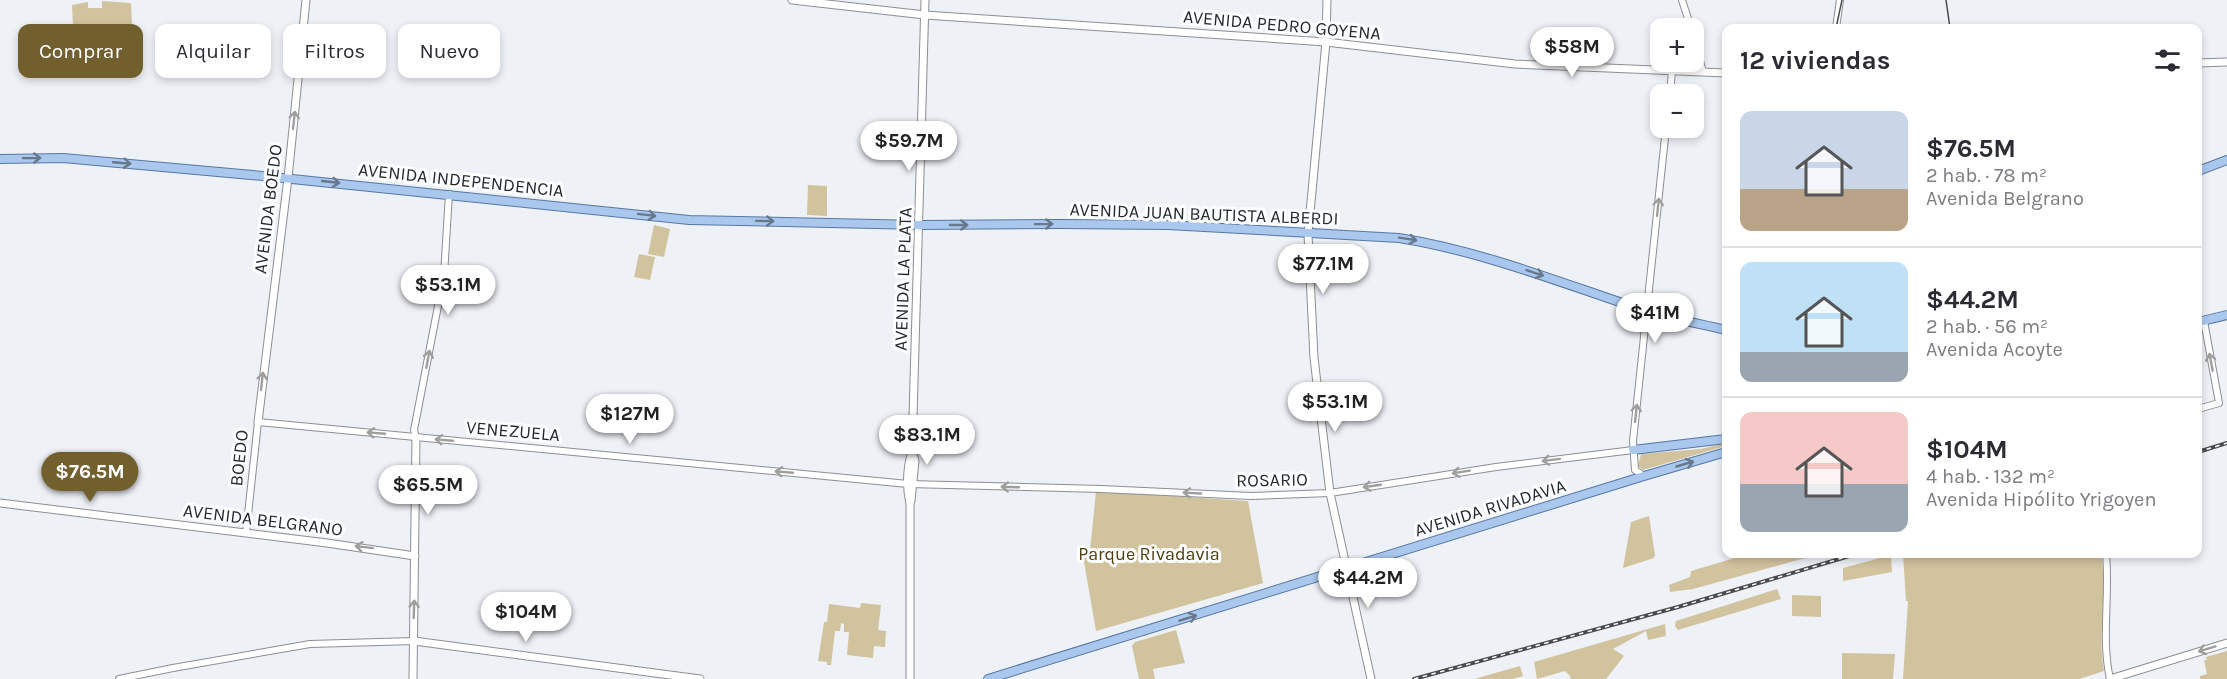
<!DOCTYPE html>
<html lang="es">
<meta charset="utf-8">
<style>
:root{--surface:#fff;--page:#f2f2f3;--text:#2b2b33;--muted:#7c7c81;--line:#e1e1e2;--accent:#725f2e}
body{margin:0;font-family:Karla,sans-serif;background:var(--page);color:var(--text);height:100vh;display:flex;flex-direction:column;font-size:22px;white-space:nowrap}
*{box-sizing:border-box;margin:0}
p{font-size:20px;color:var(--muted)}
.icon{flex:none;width:33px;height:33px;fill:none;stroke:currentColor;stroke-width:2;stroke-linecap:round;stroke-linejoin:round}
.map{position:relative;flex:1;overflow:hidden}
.drawer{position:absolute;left:1722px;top:24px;width:480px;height:534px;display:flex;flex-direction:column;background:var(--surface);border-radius:12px;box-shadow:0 3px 9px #0003}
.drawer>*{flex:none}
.banner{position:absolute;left:18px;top:24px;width:570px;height:54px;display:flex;gap:12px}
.fabs{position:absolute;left:1650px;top:18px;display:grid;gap:12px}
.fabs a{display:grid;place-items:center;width:54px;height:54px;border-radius:12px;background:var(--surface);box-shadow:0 3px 9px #0003;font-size:30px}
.price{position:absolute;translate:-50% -51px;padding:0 14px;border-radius:21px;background:#fff;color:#222;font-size:20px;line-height:39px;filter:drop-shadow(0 2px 3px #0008)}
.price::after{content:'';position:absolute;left:50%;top:36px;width:18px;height:14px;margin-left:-9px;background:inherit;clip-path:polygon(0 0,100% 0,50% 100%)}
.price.current{background:var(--accent);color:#fff}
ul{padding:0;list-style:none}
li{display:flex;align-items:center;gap:18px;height:150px;padding:0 18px}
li+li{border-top:2px solid var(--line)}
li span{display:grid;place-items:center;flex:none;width:168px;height:120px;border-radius:12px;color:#555}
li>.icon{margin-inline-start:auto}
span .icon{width:72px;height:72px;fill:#fffc;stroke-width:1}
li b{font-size:26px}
h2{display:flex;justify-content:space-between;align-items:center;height:72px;padding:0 18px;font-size:26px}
.chip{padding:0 21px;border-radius:12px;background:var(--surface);box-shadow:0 3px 9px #0003;font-size:21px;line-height:54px}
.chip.current{background:var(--accent);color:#fff}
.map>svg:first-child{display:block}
.green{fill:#d2c39f}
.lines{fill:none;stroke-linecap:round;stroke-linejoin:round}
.tertiary-casing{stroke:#8b8e93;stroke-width:8}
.secondary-casing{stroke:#8b8e93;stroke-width:9}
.primary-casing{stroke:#5777a2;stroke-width:10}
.tertiary{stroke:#fff;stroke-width:6}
.secondary{stroke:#fff;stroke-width:7}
.primary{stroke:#aac7ee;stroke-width:8}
.tram{stroke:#494b4d;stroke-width:1.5}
.rail-casing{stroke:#494b4d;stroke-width:4}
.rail{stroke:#fdfeff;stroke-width:1.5;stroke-dasharray:4.5;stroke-linecap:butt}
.oneway{stroke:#9e9e9f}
.oneway2{stroke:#68788c}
.labels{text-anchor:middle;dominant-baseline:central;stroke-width:6;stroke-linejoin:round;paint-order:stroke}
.street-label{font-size:18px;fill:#27282a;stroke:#fdfeff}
.park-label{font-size:18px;fill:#4d3d0f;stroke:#fdfeff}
</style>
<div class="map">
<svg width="2227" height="679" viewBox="0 0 2227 679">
<rect width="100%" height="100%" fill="#eef1f6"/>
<g class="green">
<polygon points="102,1 131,3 134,71 75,71 72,5 88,2 88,8 102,8"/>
<polygon points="808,185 827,186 827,216 807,215"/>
<polygon points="654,225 670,229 664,257 648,254"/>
<polygon points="639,254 655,257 650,280 634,277"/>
<polygon points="1726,443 1726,446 1643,470 1638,466 1641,454 1701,449"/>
<polygon points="1096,491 1248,501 1263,583 1096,631 1083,556 1090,551"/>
<polygon points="1649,516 1655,555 1654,558 1623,568 1631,522"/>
<polygon points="1743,554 1820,554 1693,589 1670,592 1669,585 1690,577 1691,571 1738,557"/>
<path d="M 1903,554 L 2101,554 C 2108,593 2097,632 2104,671 L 2079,679 L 1903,679 L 1908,601 L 1906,601 Z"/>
<polygon points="1891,555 1892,572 1843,581 1843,568"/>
<polygon points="1777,589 1781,599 1678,630 1675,626 1676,621"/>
<polygon points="1792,595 1821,596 1821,617 1792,616"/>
<polygon points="861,603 881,605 878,630 886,631 885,647 874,646 873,658 847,655 849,632 844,632 844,624 841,623 840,631 835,631 831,665 827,665 827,662 818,661 824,622 827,622 829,604 860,608"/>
<polygon points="1665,624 1666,636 1648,640 1646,631 1613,649 1624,656 1606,679 1569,679 1571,677 1565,671 1537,679 1534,662"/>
<polygon points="1176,630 1185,663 1153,669 1155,679 1139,679 1132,646 1135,642"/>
<polygon points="2227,651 2227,679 2200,679 2200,676 2207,674 2204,660 2207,660 2206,657"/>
<polygon points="1842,653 1895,654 1893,679 1842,679"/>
<polygon points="1520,666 1523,676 1513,679 1474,679"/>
</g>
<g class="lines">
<defs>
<g id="tertiary">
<polyline points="1682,0 1691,28"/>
<polyline points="1836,28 1840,0"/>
<polyline points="1694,39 1703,72"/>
<polyline points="1670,94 1672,71"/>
<polyline points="2198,409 2219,403 2204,321"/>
<polyline points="416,437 414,430 444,275 449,194"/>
<polyline points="1644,476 1635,470 1633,441 1666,128"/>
<polyline points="246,533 258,422 908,484 1101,489 1251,496 1330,493 1496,467 1633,450"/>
<path d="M 2106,554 C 2110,596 2101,638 2110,679"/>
<polyline points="119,679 173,668 310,644 414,641"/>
</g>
<g id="secondary">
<polyline points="792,0 925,15 1326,42 1515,64 1726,73"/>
<polyline points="1327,0 1326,42 1308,234 1314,358 1330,493 1371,679"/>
<polyline points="2198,63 2227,62"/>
<polyline points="258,422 288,178 306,0"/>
<polyline points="911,501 915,461 912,451"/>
<polyline points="0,503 327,543 415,556"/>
<polyline points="414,641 700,679"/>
<polyline points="413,679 416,437"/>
<path d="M 910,679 L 910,504 C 906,486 907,468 912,451 L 925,0"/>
<polyline points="2110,679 2227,643"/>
</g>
<g id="primary">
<path d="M 0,159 L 63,158 L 263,176 L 689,220 L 920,225 L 1060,224 L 1168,225 L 1399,238 C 1481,251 1559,282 1637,308 C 1666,318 1697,323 1726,330"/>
<polyline points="2198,171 2227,160"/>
<polyline points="2198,322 2227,315"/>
<polyline points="1633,450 1726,439"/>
<polyline points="988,679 1644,476 1726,452"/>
</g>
</defs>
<use href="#tertiary" class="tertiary-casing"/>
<use href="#secondary" class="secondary-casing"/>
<use href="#primary" class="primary-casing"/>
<use href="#tertiary" class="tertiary"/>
<use href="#secondary" class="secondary"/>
<use href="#primary" class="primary"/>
<g class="tram">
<polyline points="1946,0 1950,28"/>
<polyline points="1836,28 1842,0"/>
</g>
<defs>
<g id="rail">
<polyline points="2198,452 2227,443"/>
<polyline points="1414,679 1678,607 1856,554"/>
</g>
</defs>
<use href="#rail" class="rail-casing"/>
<use href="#rail" class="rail"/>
</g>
<defs><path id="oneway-shaft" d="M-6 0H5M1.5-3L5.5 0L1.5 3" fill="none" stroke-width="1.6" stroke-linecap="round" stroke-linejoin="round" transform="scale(1.5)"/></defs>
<g class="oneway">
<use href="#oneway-shaft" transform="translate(294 120) rotate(-84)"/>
<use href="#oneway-shaft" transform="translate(1658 207) rotate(-84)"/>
<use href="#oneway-shaft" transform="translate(428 359) rotate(-79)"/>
<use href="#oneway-shaft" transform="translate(2211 362) rotate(-101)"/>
<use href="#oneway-shaft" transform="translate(262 381) rotate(-84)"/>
<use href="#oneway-shaft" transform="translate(1636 413) rotate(-84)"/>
<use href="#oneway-shaft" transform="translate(376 433) rotate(-175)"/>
<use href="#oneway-shaft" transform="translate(444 440) rotate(-175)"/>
<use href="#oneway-shaft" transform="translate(1551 460) rotate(173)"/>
<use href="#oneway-shaft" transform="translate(784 472) rotate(-175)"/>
<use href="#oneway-shaft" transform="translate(1461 472) rotate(171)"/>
<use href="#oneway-shaft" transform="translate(1372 486) rotate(172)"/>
<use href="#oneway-shaft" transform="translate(1010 487) rotate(-178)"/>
<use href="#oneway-shaft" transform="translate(1192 493) rotate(-177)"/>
<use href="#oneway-shaft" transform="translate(364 547) rotate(-173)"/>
<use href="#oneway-shaft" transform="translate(414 609) rotate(-88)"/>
<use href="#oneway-shaft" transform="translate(2207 649) rotate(163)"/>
</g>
<g class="oneway2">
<use href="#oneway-shaft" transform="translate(32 158) rotate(-1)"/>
<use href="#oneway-shaft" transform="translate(122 163) rotate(5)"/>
<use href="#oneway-shaft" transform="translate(331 182) rotate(6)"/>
<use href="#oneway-shaft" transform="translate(647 215) rotate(7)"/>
<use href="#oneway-shaft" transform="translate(765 221) rotate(1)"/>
<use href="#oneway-shaft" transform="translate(1044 224) rotate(-1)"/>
<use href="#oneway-shaft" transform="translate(959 225)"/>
<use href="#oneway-shaft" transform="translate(1408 239) rotate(9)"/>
<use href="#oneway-shaft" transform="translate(1535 273) rotate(18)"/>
<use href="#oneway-shaft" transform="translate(1685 464) rotate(-16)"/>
<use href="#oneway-shaft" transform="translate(1188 618) rotate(-17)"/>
</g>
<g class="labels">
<g class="street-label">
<text transform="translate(1282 25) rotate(5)">AVENIDA PEDRO GOYENA</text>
<text transform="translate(461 180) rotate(6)">AVENIDA INDEPENDENCIA</text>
<text transform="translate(268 209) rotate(-83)">AVENIDA BOEDO</text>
<text transform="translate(1204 214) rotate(2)">AVENIDA JUAN BAUTISTA ALBERDI</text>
<text transform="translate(903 279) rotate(-88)">AVENIDA LA PLATA</text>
<text transform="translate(513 431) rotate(5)">VENEZUELA</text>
<text transform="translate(239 458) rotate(-84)">BOEDO</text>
<text transform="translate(1272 480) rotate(-1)">ROSARIO</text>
<text transform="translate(1490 508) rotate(-17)">AVENIDA RIVADAVIA</text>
<text transform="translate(263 520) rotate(7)">AVENIDA BELGRANO</text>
</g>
<g class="park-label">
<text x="1149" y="554">Parque Rivadavia</text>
</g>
</g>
</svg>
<div class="fabs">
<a>+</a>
<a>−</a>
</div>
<b class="price" style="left:1572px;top:78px">$58M</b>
<b class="price" style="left:909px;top:172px">$59.7M</b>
<b class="price" style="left:1323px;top:295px">$77.1M</b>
<b class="price" style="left:448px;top:316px">$53.1M</b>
<b class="price" style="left:1655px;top:344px">$41M</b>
<b class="price" style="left:1335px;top:433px">$53.1M</b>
<b class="price" style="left:630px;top:445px">$127M</b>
<b class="price" style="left:927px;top:466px">$83.1M</b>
<b class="price current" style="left:90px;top:503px">$76.5M</b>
<b class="price" style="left:428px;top:516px">$65.5M</b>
<b class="price" style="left:1368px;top:609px">$44.2M</b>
<b class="price" style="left:526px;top:643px">$104M</b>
<div class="banner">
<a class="chip current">Comprar</a>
<a class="chip">Alquilar</a>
<a class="chip">Filtros</a>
<a class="chip">Nuevo</a>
</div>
<section class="drawer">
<h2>12 viviendas<svg class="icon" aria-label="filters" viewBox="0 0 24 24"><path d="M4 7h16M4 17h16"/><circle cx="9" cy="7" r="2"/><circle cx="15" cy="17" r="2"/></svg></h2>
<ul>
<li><span style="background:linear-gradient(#c9d6e8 65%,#b9a48a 0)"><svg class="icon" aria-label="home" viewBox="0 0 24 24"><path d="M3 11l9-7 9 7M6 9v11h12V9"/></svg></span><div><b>$76.5M</b><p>2 hab. · 78 m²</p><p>Avenida Belgrano</p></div></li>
<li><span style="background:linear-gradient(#bfe0f5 75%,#9aa5b1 0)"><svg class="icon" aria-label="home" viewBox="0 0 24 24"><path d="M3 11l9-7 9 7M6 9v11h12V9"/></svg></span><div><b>$44.2M</b><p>2 hab. · 56 m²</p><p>Avenida Acoyte</p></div></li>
<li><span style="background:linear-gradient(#f6c9c9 60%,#9aa5b1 0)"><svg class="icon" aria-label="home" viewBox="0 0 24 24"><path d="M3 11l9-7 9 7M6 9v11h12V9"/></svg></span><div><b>$104M</b><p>4 hab. · 132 m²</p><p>Avenida Hipólito Yrigoyen</p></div></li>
</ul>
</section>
</div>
